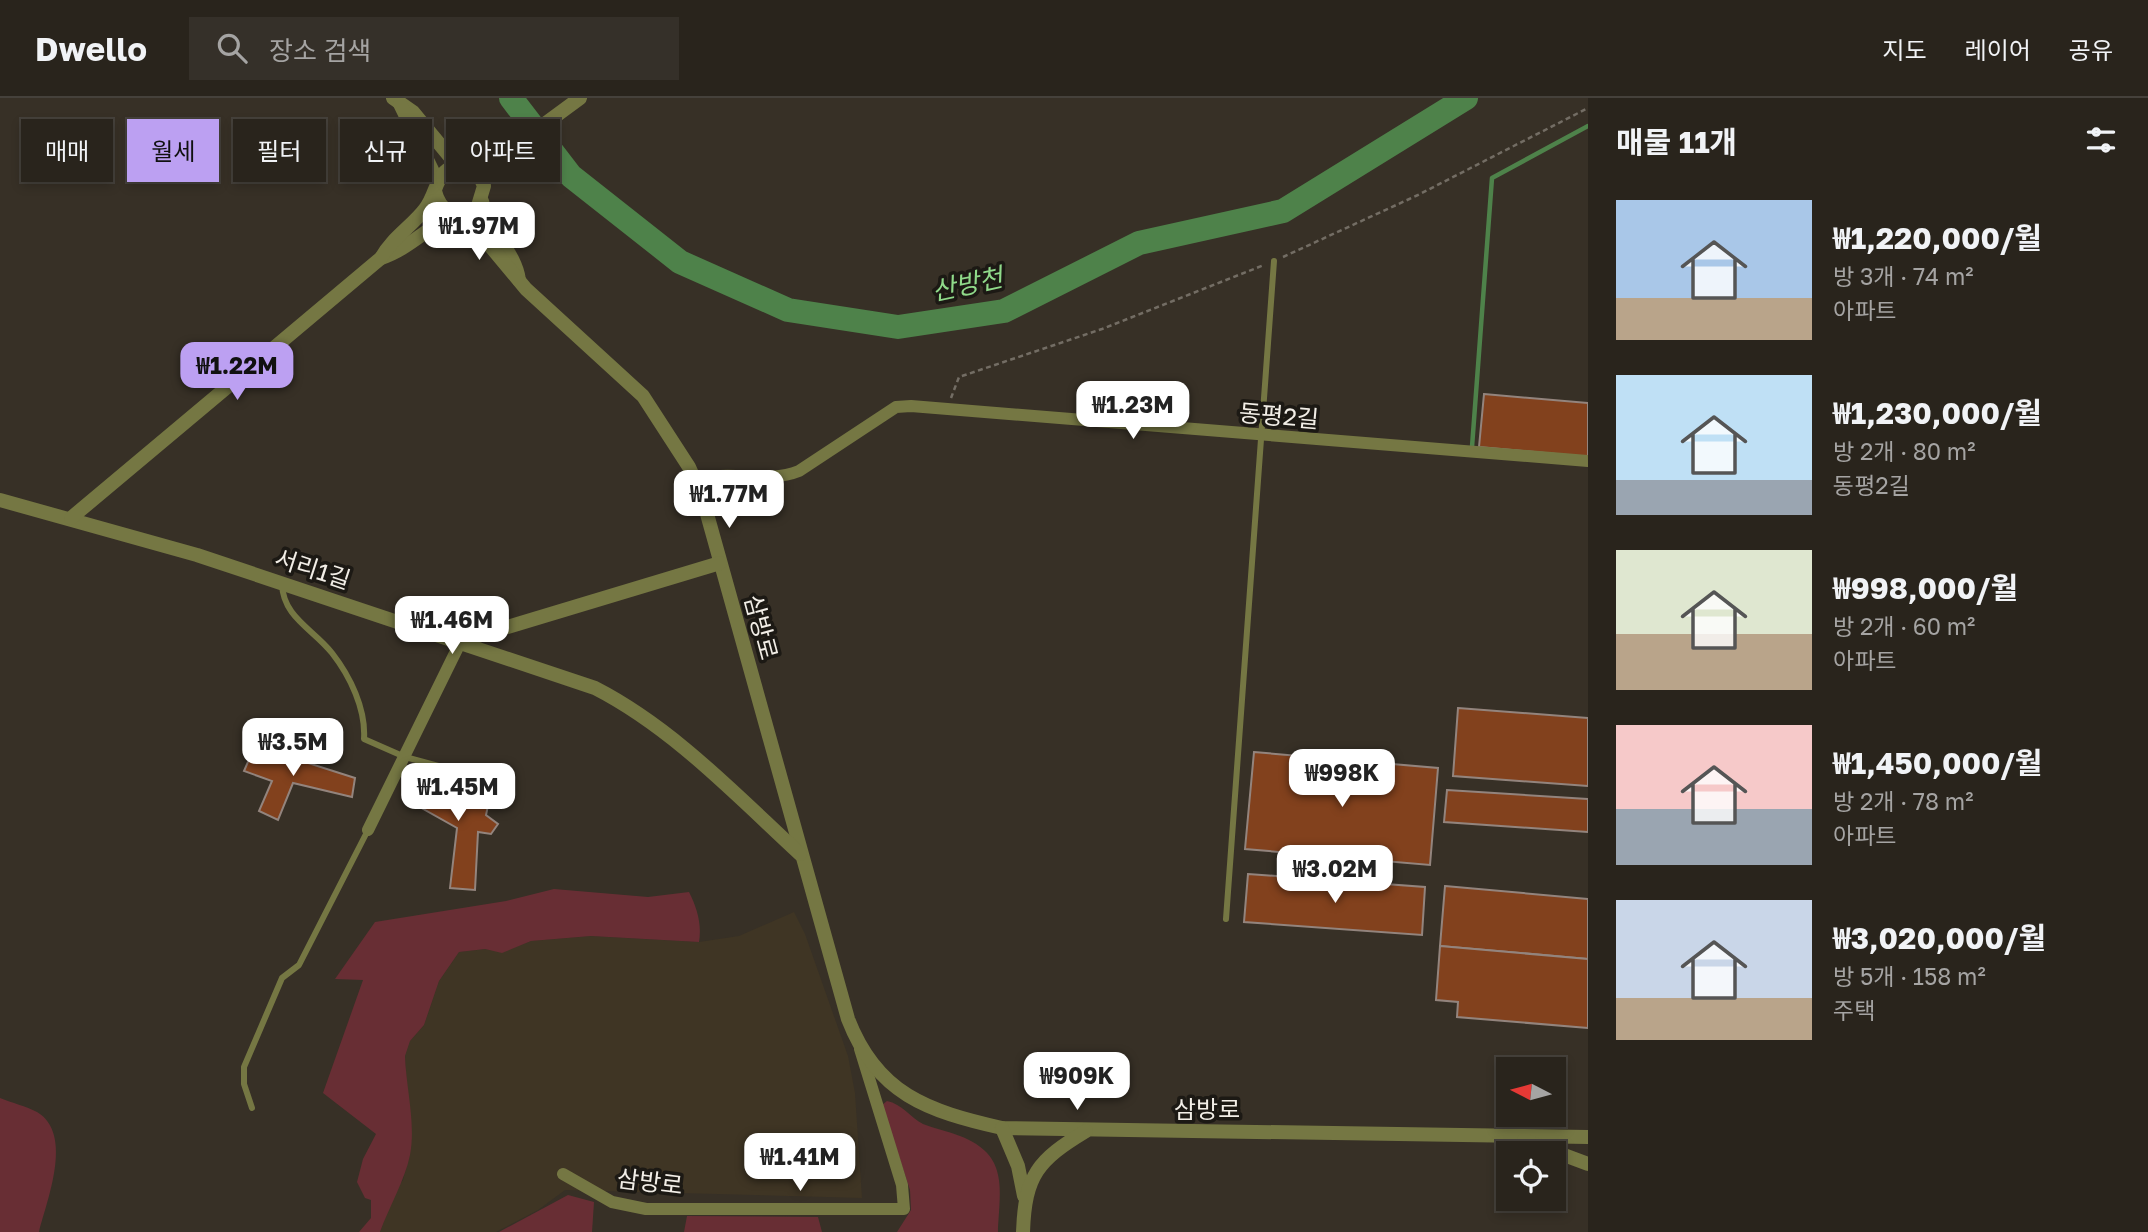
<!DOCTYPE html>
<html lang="ko">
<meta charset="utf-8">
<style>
:root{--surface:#29241c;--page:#353029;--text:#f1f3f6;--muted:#a5a4a3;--line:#45413b;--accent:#bca0f2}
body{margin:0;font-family:"Golos Text","Noto Sans KR",sans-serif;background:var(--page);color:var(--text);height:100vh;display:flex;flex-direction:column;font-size:26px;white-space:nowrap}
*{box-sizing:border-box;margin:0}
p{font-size:23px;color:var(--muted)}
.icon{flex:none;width:38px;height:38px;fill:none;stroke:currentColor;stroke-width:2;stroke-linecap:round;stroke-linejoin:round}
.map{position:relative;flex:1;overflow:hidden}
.sheet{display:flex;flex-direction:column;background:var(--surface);width:560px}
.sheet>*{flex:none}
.guide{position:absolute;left:21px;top:21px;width:665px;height:63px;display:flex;gap:14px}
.needle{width:46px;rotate:276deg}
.controls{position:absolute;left:1496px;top:959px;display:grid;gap:14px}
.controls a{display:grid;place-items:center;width:70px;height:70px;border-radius:0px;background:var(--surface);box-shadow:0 4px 10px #0003,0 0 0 2px var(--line);font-size:35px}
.price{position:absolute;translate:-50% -60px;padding:0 16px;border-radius:14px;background:#fff;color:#222;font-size:23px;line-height:46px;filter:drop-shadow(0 2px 4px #0008)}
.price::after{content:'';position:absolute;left:50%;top:42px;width:21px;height:16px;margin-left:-10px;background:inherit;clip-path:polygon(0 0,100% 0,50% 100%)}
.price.on{background:var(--accent);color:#111}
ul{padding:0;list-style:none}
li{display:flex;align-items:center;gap:21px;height:175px;padding:0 28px}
li span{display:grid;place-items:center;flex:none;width:196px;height:140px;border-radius:0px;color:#555}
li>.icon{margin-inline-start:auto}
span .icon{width:84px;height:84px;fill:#fffc;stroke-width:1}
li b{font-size:30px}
h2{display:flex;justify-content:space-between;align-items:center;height:84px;padding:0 28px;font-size:30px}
.pill{padding:0 24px;border-radius:0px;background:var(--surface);box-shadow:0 4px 10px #0003,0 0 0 2px var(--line);font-size:24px;line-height:63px}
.pill.on{background:var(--accent);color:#111}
header{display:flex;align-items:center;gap:42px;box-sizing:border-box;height:98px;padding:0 35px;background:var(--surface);border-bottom:2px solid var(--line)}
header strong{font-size:33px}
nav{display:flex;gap:38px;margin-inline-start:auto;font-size:24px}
.search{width:490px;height:63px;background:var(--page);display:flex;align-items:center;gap:18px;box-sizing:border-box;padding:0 24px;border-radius:0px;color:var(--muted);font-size:26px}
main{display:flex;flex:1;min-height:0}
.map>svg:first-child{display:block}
.built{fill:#3f3524}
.green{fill:#682e34}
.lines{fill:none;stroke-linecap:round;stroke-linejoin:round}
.stream{stroke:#4e824a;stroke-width:4.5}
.river{stroke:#4e824a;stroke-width:24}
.building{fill:#82411d;stroke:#93847d;stroke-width:2}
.path{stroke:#736d64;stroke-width:2.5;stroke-dasharray:5 3.5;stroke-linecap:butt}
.service{stroke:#757743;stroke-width:6}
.minor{stroke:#757743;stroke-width:12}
.tertiary{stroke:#757743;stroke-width:14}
.labels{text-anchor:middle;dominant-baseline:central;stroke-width:7;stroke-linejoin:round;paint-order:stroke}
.street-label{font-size:24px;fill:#f2eee7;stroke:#1c1914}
.water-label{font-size:26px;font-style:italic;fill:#90da8a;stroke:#1c1914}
</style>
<header>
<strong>Dwello</strong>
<div class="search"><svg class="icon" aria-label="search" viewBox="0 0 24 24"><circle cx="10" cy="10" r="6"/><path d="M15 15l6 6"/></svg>장소 검색</div>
<nav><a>지도</a><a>레이어</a><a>공유</a></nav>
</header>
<main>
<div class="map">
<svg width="1588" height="1134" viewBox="0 0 1588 1134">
<rect width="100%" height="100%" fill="#373026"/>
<polygon class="built" points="794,814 805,836 848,958 855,995 862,1100 565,1092 538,1112 496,1134 380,1134 394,1094 403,1082 410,1055 405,958 410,943 424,927 439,883 459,854 485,851 502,854 531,843 591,838 699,844 739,838"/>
<g class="green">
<path d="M 554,791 L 648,799 L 689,794 C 697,810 702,826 699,844 L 591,838 L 531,843 L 502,855 L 485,851 L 459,854 L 439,883 L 424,927 L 410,943 L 405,958 C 406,990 416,1025 410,1057 C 405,1082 389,1109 380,1134 L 359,1134 L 371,1120 L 371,1102 L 365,1100 L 357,1084 L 363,1061 L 376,1036 L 323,995 L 363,882 L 335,881 L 375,824 L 506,803 Z"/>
<path d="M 0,1000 C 12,1005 26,1008 37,1014 C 74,1036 47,1102 39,1134 L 0,1134 Z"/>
<path d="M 887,1003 C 902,1006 910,1019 923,1026 C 935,1031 948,1033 960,1038 C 1009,1057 1000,1090 998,1134 L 897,1134 L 911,1112 L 910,1092 L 882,1007 Z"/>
<polygon points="568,1097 594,1104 592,1134 499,1134"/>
<polygon points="687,1118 818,1119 822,1134 684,1134"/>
</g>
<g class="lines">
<polyline class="stream" points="1472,349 1492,80 1588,28"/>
<polyline class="river" points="511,0 571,78 680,164 788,212 898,229 1004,213 1139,145 1283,113 1466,0"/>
</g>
<g class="building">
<polygon points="1484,296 1588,305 1588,359 1479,349"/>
<polygon points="1458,610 1588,620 1588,688 1453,678"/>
<polygon points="255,648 355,680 352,699 293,685 278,722 259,713 272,683 244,673"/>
<polygon points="1254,654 1438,670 1430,767 1245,751"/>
<polygon points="423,677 490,698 486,717 498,726 491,736 478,734 475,792 450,790 457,730 411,704"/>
<polygon points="1447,692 1588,701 1588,734 1444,724"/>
<polygon points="1248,776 1425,789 1422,837 1244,824"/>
<polygon points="1445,788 1588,801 1588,861 1440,848"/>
<polygon points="1440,848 1588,861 1588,930 1457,919 1458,904 1436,902"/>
</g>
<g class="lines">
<g class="path">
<polyline points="1283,159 1418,97 1588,10"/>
<polyline points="951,300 959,279 1102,231 1264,167"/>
</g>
<g class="service">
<path d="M 282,486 C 283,519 313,531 332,555 C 350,578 366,611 364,641 L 405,659 L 491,682 L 506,694"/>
<polyline points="1226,821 1274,163"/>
<polyline points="252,1010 244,986 244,969 282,880 299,867 368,732"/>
</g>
<g class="minor">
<path d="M 695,383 C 730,370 764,387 799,373 L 896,309 L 911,308 L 1588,363"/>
<polyline points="368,732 461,543"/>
<polyline points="563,1076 612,1104 646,1111 904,1111 902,1087 860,951"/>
</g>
<g class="tertiary">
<polyline points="393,0 413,14 451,60 462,69"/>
<polyline points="400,6 437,82"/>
<polyline points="478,75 580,0"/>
<path d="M 482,103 C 488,133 515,153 519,182"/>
<path d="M 461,118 L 471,125 L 526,191 L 643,298 L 689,369 L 702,398 L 848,921 C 877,996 927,1013 1002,1030 L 1588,1039"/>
<path d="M 381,160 C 407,152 428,129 453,117"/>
<path d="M 0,402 L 197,457 L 595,590 C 673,630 736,697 800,756"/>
<path d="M 71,420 L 381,160 C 392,140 411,129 425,111 C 439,94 435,64 466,69 C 476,71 481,79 484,88 L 477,111 C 459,125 440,114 435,93"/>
<polyline points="461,543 720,465"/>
<polyline points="1002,1030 1018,1068 1024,1098"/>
<polyline points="1524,1042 1588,1066"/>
<path d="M 1023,1134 C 1025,1077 1038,1062 1086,1033"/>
</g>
</g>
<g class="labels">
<g class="street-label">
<text transform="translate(1279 317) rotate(5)">동평2길</text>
<text transform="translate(313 470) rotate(18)">서리1길</text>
<text transform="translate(762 529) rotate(75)">삼방로</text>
<text x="1207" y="1010">삼방로</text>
<text transform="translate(650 1083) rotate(7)">삼방로</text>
</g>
<g class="water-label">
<text transform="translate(967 186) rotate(-12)">산방천</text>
</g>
</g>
</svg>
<div class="controls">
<a><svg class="needle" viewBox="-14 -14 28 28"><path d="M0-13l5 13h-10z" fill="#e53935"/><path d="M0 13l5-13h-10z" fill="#a5a4a3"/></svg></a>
<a><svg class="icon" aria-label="locate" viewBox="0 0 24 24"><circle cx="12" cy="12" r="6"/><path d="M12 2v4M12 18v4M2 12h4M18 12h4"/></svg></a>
</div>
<b class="price" style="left:479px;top:164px">₩1.97M</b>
<b class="price on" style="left:237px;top:304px">₩1.22M</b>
<b class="price" style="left:1133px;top:343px">₩1.23M</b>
<b class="price" style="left:729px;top:432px">₩1.77M</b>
<b class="price" style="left:452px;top:558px">₩1.46M</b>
<b class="price" style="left:293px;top:680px">₩3.5M</b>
<b class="price" style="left:1342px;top:711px">₩998K</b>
<b class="price" style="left:458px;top:725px">₩1.45M</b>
<b class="price" style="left:1335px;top:807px">₩3.02M</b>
<b class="price" style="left:1077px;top:1014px">₩909K</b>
<b class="price" style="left:800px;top:1095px">₩1.41M</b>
<div class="guide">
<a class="pill">매매</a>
<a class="pill on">월세</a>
<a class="pill">필터</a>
<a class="pill">신규</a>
<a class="pill">아파트</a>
</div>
</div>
<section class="sheet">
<h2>매물 11개<svg class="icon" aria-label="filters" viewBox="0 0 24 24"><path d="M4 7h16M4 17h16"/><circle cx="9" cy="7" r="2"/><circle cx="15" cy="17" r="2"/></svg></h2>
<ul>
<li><span style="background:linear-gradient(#a9c7e8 70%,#b9a48a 0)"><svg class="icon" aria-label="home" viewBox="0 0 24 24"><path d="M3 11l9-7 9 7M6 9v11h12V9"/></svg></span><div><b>₩1,220,000/월</b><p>방 3개 · 74 m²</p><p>아파트</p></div></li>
<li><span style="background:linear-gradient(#bfe0f5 75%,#9aa5b1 0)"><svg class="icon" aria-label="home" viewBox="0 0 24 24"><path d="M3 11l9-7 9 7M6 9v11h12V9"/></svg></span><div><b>₩1,230,000/월</b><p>방 2개 · 80 m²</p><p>동평2길</p></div></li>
<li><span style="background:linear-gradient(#dfe7d0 60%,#b9a48a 0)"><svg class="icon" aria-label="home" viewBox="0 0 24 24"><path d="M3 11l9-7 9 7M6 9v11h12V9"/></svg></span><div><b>₩998,000/월</b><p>방 2개 · 60 m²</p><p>아파트</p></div></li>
<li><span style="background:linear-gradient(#f6c9c9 60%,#9aa5b1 0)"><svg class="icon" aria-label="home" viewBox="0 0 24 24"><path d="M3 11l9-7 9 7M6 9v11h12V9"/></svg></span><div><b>₩1,450,000/월</b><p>방 2개 · 78 m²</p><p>아파트</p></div></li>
<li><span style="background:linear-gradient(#c9d6e8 70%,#b9a48a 0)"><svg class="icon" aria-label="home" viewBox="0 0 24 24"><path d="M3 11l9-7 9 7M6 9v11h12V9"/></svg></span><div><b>₩3,020,000/월</b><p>방 5개 · 158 m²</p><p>주택</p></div></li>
</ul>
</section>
</main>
